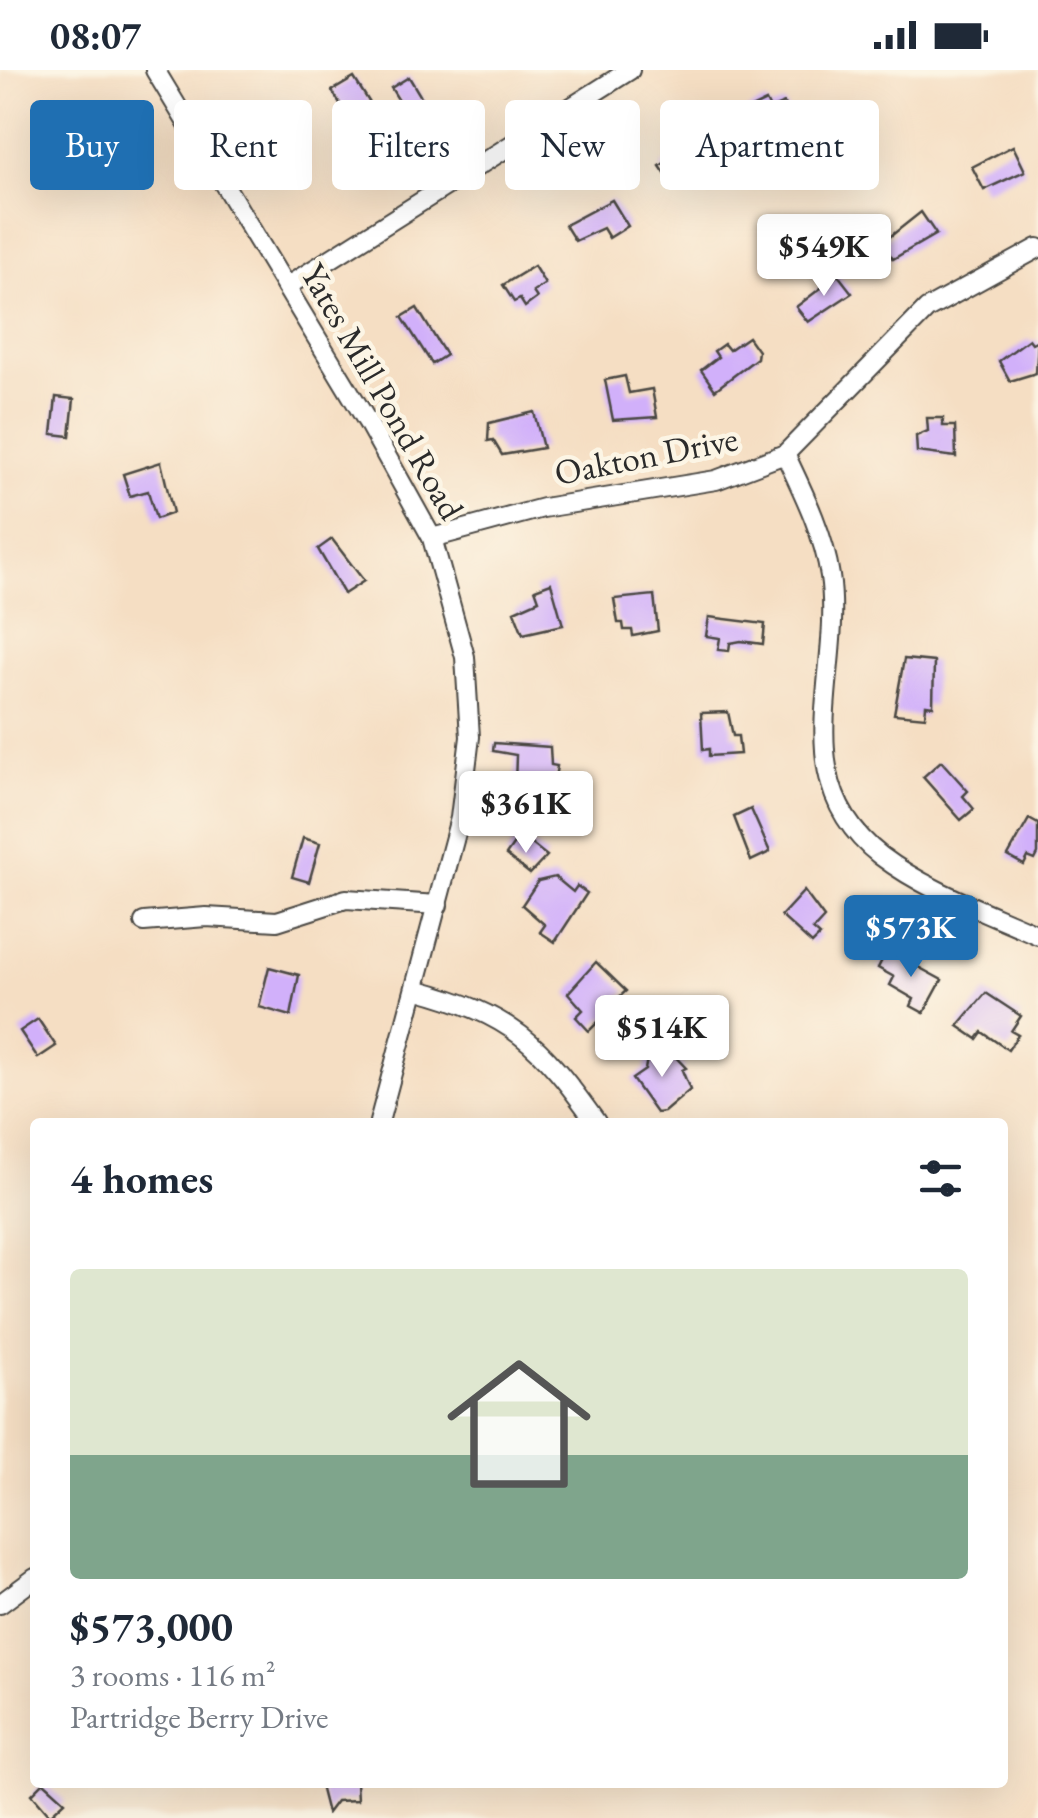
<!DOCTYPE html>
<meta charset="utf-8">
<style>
:root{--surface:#fff;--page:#f6f6f7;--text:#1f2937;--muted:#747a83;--accent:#1f6fb2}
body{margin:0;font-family:"EB Garamond",serif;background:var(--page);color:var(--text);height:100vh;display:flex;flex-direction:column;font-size:38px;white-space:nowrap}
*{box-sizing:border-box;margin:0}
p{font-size:32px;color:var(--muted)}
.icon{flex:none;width:55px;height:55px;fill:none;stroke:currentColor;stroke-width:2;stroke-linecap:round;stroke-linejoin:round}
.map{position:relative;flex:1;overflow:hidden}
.sheet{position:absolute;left:30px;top:1048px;width:978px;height:670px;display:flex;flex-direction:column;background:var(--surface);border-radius:10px;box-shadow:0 10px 40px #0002}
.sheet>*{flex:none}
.top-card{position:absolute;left:30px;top:30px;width:980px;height:90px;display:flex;gap:20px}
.price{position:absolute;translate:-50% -85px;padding:0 22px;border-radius:10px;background:#fff;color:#222;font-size:32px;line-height:65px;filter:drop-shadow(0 2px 5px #0008)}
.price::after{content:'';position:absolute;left:50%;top:60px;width:30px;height:22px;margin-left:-15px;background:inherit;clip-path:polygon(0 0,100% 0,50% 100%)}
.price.active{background:var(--accent);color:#fff}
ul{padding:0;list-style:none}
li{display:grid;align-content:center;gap:20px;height:530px;padding:0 40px}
li span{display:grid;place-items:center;height:310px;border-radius:10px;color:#555}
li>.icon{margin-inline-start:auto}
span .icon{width:180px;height:180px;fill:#fffc;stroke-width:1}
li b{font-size:42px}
h2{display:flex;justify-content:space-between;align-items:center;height:120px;padding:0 40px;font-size:42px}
.chip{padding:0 35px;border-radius:10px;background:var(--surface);box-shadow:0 10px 40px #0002;font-size:35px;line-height:90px}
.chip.active{background:var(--accent);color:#fff}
.status{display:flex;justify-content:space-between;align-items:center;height:70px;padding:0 50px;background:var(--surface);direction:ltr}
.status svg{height:28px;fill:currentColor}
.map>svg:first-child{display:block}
.building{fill:#d1b0fa}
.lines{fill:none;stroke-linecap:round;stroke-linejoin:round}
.minor-casing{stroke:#494642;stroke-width:22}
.minor{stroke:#fff;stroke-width:18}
.labels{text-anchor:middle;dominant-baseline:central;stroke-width:9;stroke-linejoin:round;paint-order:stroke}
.street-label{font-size:35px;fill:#2b2b2b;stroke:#fcf5e5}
</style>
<div class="status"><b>08:07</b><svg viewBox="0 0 49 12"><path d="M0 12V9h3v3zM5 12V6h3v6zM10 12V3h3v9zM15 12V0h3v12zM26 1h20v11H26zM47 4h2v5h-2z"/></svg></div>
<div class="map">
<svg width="1038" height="1748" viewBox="0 0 1038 1748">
<rect width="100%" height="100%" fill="#fcf5e5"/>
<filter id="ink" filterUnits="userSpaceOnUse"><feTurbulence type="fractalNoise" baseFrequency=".01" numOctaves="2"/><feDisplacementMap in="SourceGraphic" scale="20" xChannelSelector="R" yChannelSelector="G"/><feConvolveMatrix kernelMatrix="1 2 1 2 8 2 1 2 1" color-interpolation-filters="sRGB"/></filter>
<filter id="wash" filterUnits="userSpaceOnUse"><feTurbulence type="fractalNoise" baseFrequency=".0048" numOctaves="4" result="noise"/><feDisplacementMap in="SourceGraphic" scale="40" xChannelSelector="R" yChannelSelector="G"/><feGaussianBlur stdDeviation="2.25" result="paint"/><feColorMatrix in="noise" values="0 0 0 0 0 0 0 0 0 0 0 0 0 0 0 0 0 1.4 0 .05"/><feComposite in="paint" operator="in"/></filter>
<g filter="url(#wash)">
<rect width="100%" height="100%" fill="#f5dec3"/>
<g id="blocks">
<g class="building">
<polygon points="409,7 439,57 422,68 391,18"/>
<polygon points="354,8 387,60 366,74 332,21"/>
<polygon points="766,31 770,39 784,33 795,56 785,61 781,53 738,76 726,50"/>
<polygon points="692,67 706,89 670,111 660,96 670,89 666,83"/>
<polygon points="1013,76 1025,101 984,120 972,97"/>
<polygon points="612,130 628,156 609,168 603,158 575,171 565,155"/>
<polygon points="921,142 936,164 893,189 882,173"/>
<polygon points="534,196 545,214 533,222 537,228 525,237 520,229 514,232 503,215"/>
<polygon points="838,205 852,223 808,252 796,237"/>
<polygon points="417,238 446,285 432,294 402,247"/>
<polygon points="748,267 758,281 757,288 715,320 701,300 718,287 714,281 724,274 729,280"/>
<polygon points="1029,269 1032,273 1038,270 1036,303 1010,311 999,291"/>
<polygon points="625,306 629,323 652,319 657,347 613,350 605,310"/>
<polygon points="56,327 74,329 70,366 52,364"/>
<polygon points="534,342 543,378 502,385 493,370 488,371 489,353"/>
<polygon points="927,348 943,348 943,356 955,356 956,387 917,382 916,366 928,361"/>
<polygon points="161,392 173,443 156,449 148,421 130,426 123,404"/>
<polygon points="332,469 364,511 344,524 318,479"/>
<polygon points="551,513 563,555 523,564 514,541 539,530 535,519"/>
<polygon points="654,525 658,561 633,566 632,560 624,560 623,553 618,553 614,529"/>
<polygon points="709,547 765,554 763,574 741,571 730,573 729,581 718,580 720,568 706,566"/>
<polygon points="904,589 934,592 933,636 926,635 925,647 894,644"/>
<polygon points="728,642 733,666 738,666 740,684 709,686 709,679 703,680 701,643"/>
<polygon points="494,673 550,677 551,695 557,696 555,708 549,708 548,717 515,715 516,685 493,681"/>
<polygon points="941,691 968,721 963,726 974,739 961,750 923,707"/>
<polygon points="751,739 770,782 751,791 734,747"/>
<polygon points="1029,749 1038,754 1038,784 1035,790 1028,787 1024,795 1008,786"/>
<polygon points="303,768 320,773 309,812 292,807"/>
<polygon points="527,770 547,786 530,804 506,785 515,772 521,777"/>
<polygon points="555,807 573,822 577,816 587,823 555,872 540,862 545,855 522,835 538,811"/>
<polygon points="804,821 824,848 813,860 820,866 812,874 781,846"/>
<polygon points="887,880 942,910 924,943 911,936 914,929 890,915 894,907 878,898"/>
<polygon points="596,892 626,921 617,929 626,938 610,952 604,946 589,961 576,947 583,940 568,923"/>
<polygon points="269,897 299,905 291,946 259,937"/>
<polygon points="986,923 1021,946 1011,961 1018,965 1008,980 982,962 977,969 958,956"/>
<polygon points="38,949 56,976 38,988 20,961"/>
<polygon points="664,975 686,998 682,1000 690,1020 664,1042 656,1043 632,1009 645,1000 647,988"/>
<polygon points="44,1712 65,1731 50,1745 32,1724"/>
<polygon points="319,1712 356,1712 357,1730 336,1731 327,1743"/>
</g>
</g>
</g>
<g filter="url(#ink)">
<use href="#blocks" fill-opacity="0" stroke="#494642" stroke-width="2.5"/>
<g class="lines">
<defs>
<g id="minor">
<polyline points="155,0 367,351 432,468 465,587 470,667 460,748 379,1052"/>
<polyline points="286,217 630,0"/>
<path d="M 785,384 C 803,422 824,464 830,506 C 844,603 784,711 881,786 C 927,821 985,841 1038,865"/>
<polyline points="432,468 543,438 716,410 785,384 927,239 1038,178"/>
<polyline points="144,852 206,847 277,851 346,829 438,835"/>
<path d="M 415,919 C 512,945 539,972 596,1052"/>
<polyline points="0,1534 35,1508"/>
</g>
</defs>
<use href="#minor" class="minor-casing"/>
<use href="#minor" class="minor"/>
</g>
</g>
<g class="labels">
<g class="street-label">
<text transform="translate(383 321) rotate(60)">Yates Mill Pond Road</text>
<text transform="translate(646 385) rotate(-11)">Oakton Drive</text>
</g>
</g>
</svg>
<b class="price" style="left:824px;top:229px">$549K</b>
<b class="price" style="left:526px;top:786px">$361K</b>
<b class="price active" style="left:911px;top:910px">$573K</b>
<b class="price" style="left:662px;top:1010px">$514K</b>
<div class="top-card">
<a class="chip active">Buy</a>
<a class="chip">Rent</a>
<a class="chip">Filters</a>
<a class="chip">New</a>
<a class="chip">Apartment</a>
</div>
<section class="sheet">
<h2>4 homes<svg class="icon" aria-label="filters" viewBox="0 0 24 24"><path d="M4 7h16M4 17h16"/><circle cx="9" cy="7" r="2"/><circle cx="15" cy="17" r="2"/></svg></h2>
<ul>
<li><span style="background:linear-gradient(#dfe7d0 60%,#7fa58c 0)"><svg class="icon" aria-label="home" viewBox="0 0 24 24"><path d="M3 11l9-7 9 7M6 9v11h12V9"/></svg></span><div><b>$573,000</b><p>3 rooms · 116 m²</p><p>Partridge Berry Drive</p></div></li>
</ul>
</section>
</div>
